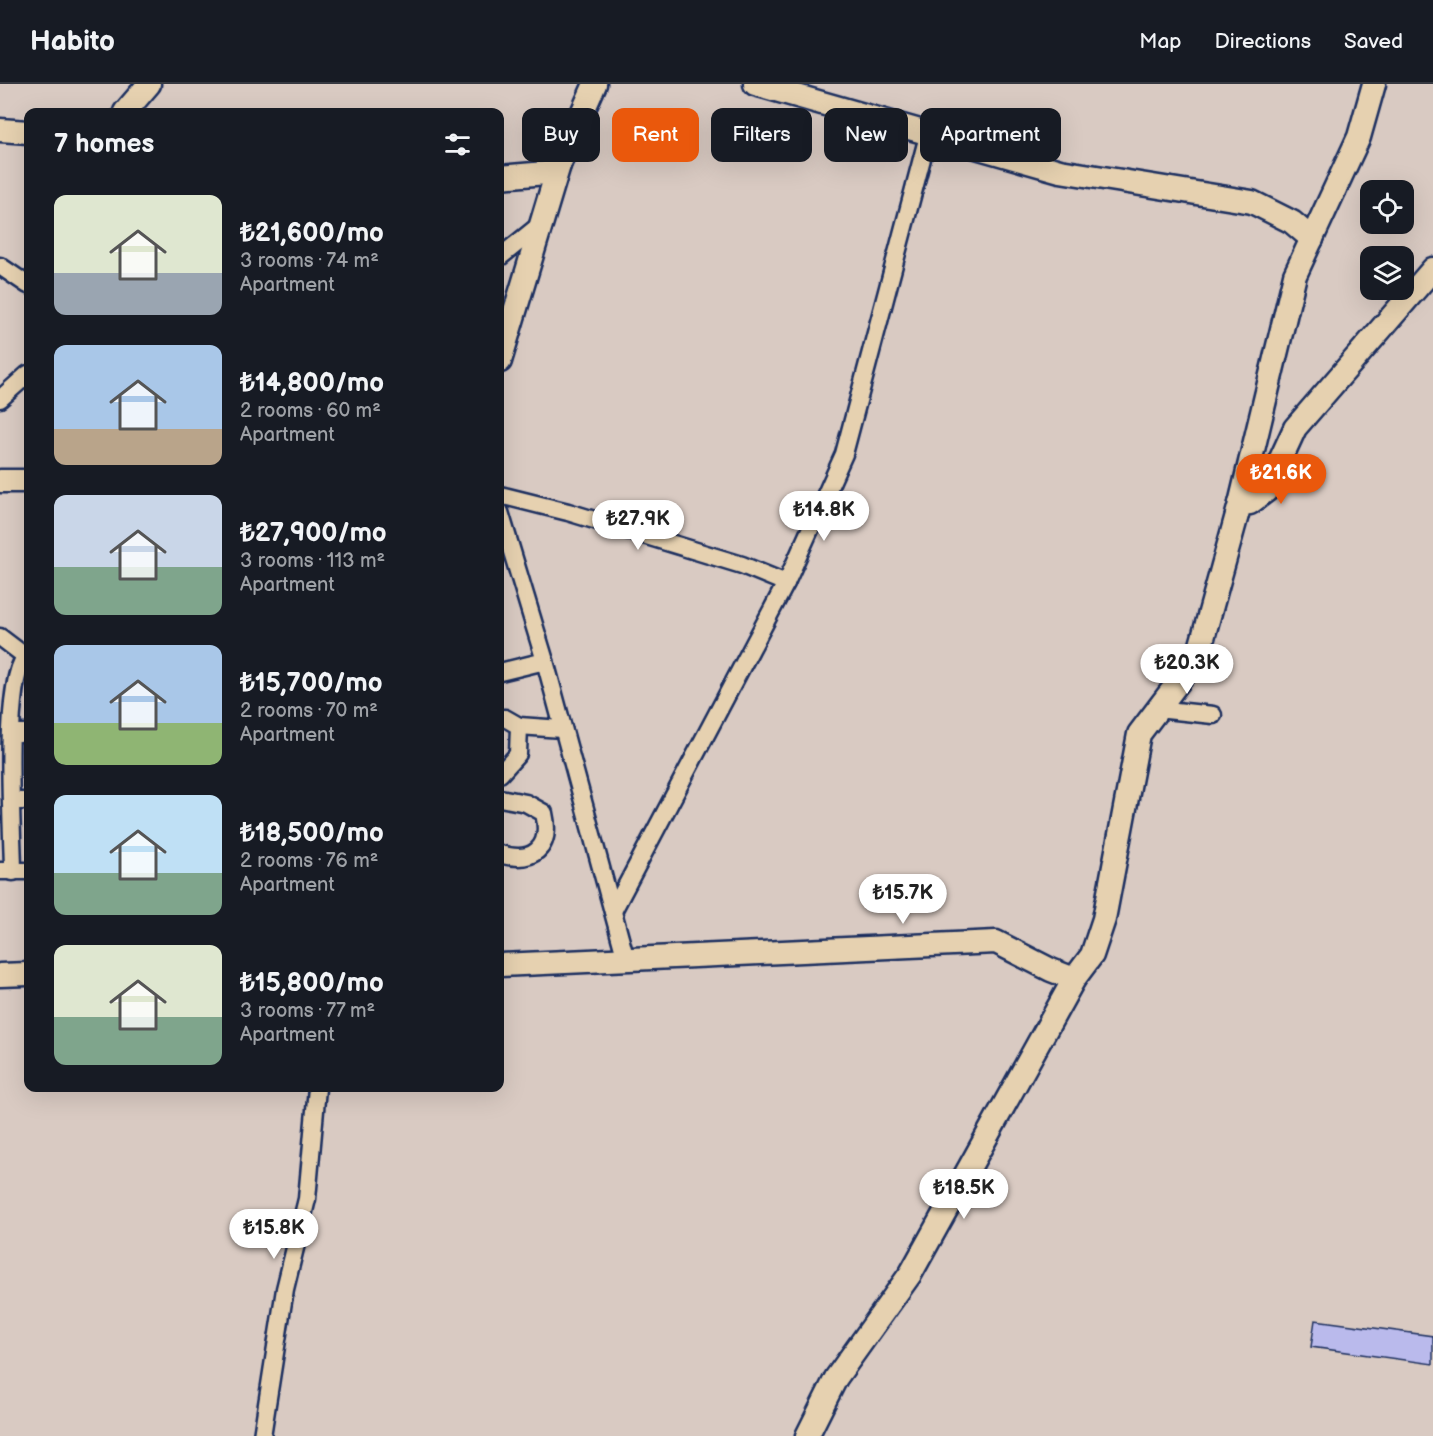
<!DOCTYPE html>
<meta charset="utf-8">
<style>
:root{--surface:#171b24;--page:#242831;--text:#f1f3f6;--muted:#9ea1a6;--line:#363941;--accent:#ea580c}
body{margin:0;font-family:"Balsamiq Sans",sans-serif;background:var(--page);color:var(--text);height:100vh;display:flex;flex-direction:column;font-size:22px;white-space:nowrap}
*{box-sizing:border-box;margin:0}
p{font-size:20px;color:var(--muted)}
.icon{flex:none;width:33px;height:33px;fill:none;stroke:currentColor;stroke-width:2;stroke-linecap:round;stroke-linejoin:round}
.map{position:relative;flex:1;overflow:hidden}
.details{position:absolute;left:24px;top:24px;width:480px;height:984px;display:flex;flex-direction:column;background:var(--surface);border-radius:12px;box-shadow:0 6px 24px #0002}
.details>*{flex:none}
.hud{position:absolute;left:522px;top:24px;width:570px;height:54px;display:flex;gap:12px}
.controls{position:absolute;left:1360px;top:96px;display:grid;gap:12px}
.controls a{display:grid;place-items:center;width:54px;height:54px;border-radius:12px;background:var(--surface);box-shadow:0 6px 24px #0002;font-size:30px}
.price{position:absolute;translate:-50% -51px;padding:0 14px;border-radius:21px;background:#fff;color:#222;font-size:20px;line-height:39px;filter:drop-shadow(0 2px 3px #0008)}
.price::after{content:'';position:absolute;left:50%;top:36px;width:18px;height:14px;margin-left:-9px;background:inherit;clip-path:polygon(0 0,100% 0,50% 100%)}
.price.current{background:var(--accent);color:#fff}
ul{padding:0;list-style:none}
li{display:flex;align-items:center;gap:18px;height:150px;padding:0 30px}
li span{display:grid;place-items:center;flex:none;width:168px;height:120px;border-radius:12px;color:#555}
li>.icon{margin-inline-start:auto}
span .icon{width:72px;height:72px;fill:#fffc;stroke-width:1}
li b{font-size:26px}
h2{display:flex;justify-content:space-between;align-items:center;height:72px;padding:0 30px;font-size:26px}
.chip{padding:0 21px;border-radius:12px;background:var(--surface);box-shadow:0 6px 24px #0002;font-size:21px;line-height:54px}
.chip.current{background:var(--accent);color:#fff}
header{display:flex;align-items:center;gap:36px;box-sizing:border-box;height:84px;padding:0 30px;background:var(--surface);border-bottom:2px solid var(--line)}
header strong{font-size:28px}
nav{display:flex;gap:33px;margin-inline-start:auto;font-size:21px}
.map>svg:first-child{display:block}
.building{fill:#babaec;stroke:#1b2f5e;stroke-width:1.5}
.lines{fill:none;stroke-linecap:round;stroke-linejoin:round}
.street-casing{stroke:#1b2f5e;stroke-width:21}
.secondary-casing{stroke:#1b2f5e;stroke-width:27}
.street{stroke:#e6d1b0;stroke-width:16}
.secondary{stroke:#e6d1b0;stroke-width:22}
</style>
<header>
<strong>Habito</strong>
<nav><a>Map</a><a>Directions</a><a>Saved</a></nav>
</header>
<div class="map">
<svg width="1433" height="1352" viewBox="0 0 1433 1352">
<rect width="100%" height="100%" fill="#d9cac2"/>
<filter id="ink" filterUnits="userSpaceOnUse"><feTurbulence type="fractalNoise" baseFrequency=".0167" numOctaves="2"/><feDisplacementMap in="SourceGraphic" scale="12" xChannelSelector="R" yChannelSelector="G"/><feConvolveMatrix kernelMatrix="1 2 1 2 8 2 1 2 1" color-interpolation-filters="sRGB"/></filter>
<g filter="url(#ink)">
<polygon class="building" points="1315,1236 1433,1252 1433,1280 1311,1263"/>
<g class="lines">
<defs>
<g id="street">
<polyline points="500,173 541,140"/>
<polyline points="0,182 28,201"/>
<polyline points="0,315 28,290"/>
<polyline points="500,411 568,428 742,481 786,499"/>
<polyline points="500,428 545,577 626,876"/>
<polyline points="0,553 25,572"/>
<polyline points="500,588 545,577"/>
<polyline points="1157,625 1213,631"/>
<polyline points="500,634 505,634 519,642 518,670 500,690"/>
<polyline points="519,642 562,645"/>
<polyline points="11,649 28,649"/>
<path d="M 500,714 L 526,719 L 544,729 C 552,764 533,780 500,770"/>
<polyline points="13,717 28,717"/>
<polyline points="0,787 28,787"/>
<path d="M 13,788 C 13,749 1,591 28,570"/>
<polyline points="613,827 786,499 844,370 929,48"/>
<polyline points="262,1352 285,1205 307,1115 317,1004"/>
</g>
<g id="secondary">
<polyline points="755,0 1060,87 1252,118 1292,138 1312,155"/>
<polyline points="125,28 149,0"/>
<polyline points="0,46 28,48"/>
<polyline points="500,93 546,89 559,81"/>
<polyline points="500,277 559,81 595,0"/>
<polyline points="0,397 28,397"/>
<polyline points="1240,420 1295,191 1359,53 1374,0"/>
<polyline points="500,881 996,858 1051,886 1074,895 1092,871 1104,835 1139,650 1198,572 1240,420 1250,419 1266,407 1295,344 1433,185"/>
<polyline points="0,891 28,890"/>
<polyline points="807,1352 836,1294 911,1189 1074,895"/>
</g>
</defs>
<use href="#street" class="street-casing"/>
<use href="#secondary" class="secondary-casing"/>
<use href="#street" class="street"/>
<use href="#secondary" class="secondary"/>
</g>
</g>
</svg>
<div class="controls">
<a><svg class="icon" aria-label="locate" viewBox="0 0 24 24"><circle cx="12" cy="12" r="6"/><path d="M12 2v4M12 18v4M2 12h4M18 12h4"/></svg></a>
<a><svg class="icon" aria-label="layers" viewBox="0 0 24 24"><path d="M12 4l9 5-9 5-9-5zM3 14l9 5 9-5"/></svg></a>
</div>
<b class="price current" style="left:1281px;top:421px">₺21.6K</b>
<b class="price" style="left:824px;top:458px">₺14.8K</b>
<b class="price" style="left:638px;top:467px">₺27.9K</b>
<b class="price" style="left:1187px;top:611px">₺20.3K</b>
<b class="price" style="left:903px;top:841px">₺15.7K</b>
<b class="price" style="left:964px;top:1136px">₺18.5K</b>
<b class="price" style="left:274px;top:1176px">₺15.8K</b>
<div class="hud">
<a class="chip">Buy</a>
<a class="chip current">Rent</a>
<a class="chip">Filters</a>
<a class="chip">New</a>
<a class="chip">Apartment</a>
</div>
<section class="details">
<h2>7 homes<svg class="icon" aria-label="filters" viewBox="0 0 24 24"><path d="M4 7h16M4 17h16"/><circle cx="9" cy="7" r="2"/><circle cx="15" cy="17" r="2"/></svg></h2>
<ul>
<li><span style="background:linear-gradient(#dfe7d0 65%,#9aa5b1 0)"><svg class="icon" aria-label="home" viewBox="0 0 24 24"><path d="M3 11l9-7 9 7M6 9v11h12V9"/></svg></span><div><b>₺21,600/mo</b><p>3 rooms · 74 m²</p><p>Apartment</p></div></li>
<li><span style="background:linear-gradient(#a9c7e8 70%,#b9a48a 0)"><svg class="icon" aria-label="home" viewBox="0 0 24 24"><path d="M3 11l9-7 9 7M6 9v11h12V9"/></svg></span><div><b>₺14,800/mo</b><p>2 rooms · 60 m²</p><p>Apartment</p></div></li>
<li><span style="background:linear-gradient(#c9d6e8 60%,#7fa58c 0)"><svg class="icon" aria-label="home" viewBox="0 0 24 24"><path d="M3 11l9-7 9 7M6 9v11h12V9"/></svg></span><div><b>₺27,900/mo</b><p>3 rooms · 113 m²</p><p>Apartment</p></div></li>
<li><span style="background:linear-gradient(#a9c7e8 65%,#8fb573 0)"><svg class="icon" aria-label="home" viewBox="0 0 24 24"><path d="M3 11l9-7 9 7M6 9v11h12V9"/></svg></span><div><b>₺15,700/mo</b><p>2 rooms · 70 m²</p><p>Apartment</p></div></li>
<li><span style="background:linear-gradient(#bfe0f5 65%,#7fa58c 0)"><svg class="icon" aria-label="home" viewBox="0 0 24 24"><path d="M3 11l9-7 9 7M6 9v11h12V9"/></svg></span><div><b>₺18,500/mo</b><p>2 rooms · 76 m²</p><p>Apartment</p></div></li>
<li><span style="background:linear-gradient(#dfe7d0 60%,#7fa58c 0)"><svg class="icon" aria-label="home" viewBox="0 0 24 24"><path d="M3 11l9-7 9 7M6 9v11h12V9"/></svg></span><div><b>₺15,800/mo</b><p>3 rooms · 77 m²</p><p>Apartment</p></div></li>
</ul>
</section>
</div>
